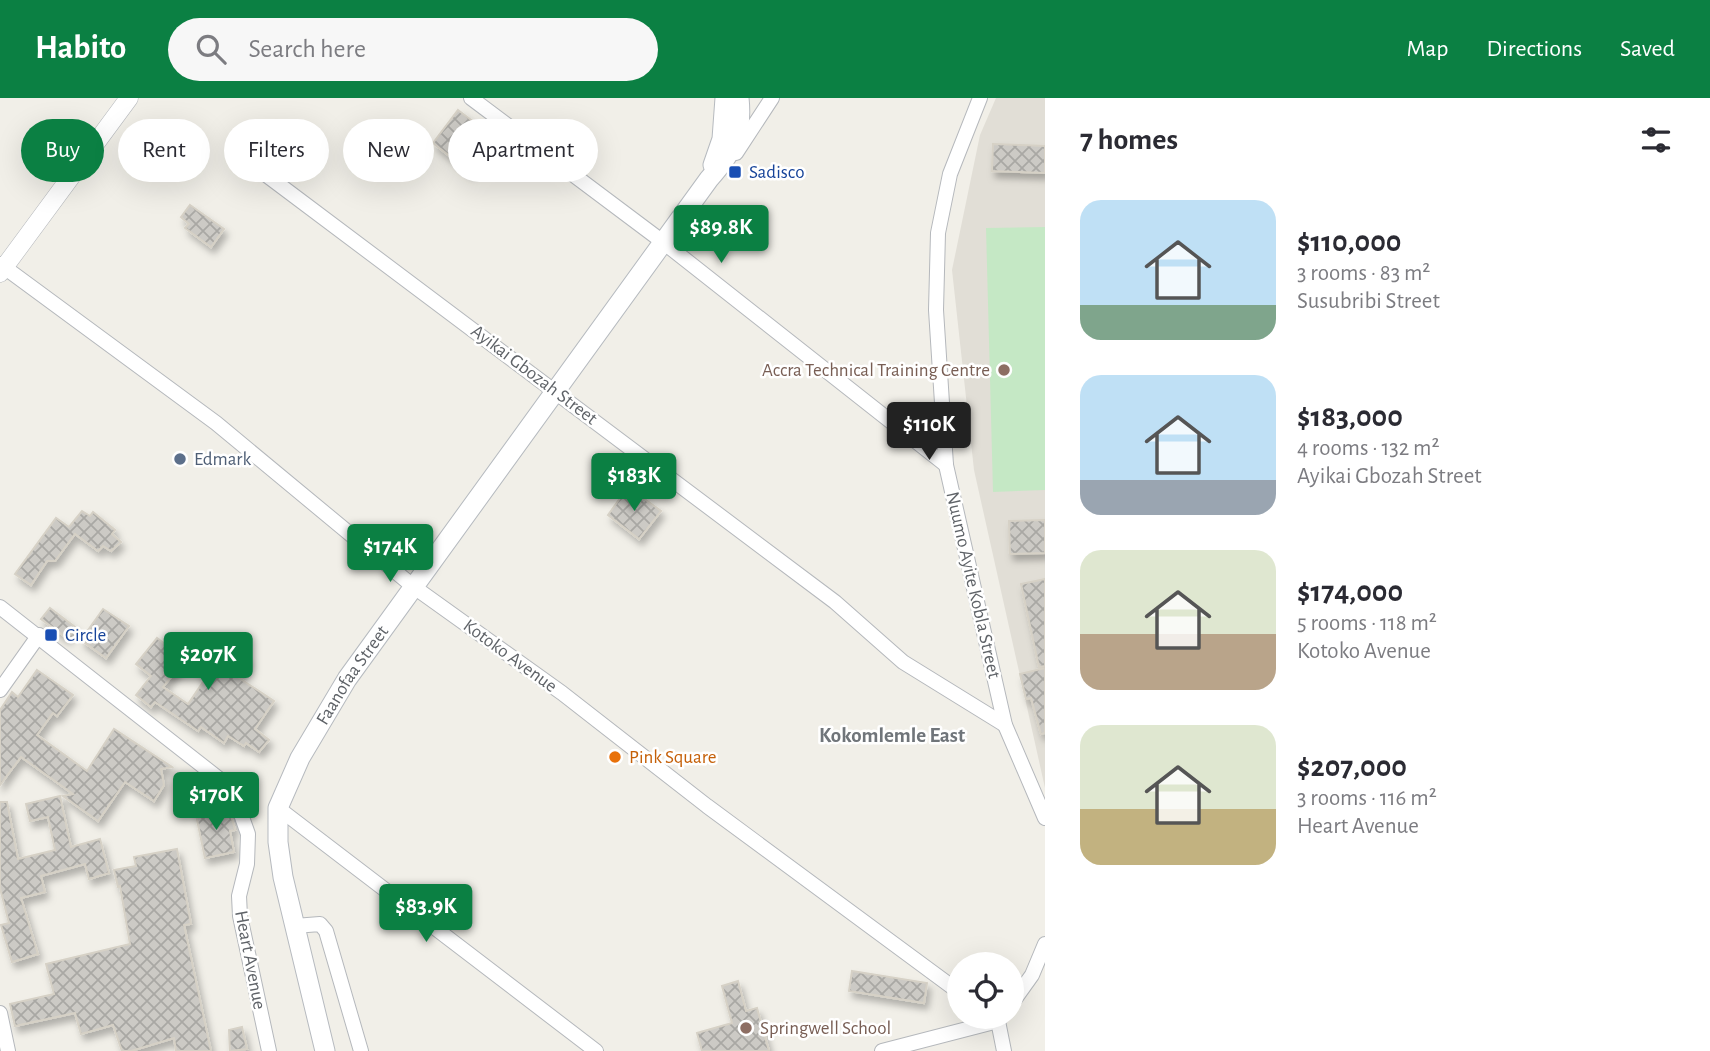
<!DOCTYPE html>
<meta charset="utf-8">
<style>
:root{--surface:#fff;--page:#f7f7f7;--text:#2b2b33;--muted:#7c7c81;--accent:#0b8043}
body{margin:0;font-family:"Alegreya Sans",sans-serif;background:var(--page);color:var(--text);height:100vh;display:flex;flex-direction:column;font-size:26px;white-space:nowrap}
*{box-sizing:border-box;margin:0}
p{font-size:23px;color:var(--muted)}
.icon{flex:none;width:38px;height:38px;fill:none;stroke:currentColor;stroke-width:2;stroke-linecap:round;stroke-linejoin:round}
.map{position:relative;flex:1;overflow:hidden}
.drawer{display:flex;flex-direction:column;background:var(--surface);width:665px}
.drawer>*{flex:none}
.guide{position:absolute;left:21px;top:21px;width:665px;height:63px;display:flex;gap:14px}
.controls{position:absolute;left:947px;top:854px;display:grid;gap:14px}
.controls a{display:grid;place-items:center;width:77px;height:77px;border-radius:50%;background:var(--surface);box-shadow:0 7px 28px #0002;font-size:35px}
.price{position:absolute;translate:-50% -60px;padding:0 16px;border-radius:7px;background:var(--accent);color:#fff;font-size:23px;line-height:46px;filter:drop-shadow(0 2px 4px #0008)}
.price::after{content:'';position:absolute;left:50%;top:42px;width:21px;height:16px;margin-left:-10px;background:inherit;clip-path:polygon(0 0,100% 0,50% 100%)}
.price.current{background:#222;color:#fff}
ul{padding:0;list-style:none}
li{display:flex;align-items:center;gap:21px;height:175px;padding:0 35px}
li span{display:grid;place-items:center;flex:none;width:196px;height:140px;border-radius:21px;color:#555}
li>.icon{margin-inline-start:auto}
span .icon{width:84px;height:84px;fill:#fffc;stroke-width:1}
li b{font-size:30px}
h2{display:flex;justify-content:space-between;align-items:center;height:84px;padding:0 35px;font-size:30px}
.tag{padding:0 24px;border-radius:32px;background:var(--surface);box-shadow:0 7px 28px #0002;font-size:24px;line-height:63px}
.tag.current{background:var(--accent);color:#fff}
header{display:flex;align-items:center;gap:42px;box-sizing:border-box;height:98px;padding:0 35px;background:var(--accent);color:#fff}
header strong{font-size:33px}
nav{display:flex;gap:38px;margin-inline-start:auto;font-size:24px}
.search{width:490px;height:63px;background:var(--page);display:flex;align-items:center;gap:18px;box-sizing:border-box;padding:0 24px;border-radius:38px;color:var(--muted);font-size:26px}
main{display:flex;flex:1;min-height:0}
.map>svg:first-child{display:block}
.education{fill:#e1ded6}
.garden{fill:#c5e8c5}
.building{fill:url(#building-cross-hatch);stroke:#d6d1c6;stroke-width:2;filter:url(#shadow)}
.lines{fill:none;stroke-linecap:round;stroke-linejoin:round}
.minor-casing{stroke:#b5b8bc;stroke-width:16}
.tertiary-casing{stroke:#b5b8bc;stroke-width:19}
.secondary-casing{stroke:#b6babf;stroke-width:21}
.minor{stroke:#fff;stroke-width:14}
.tertiary{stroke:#fff;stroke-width:18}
.secondary{stroke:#fff;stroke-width:19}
.transit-dot{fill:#1a4fb4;stroke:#fff;stroke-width:2.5}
.education-dot{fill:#8d6e63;stroke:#fff;stroke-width:2.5}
.service-dot{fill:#5c6f8a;stroke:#fff;stroke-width:2.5}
.food-dot{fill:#e8710a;stroke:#fff;stroke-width:2.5}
.labels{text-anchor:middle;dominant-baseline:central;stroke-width:5;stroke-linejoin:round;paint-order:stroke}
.transit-label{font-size:19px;fill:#164399;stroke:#fff;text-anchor:start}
.education-label{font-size:19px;fill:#785e54;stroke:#fff;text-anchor:end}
.street-label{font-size:19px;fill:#5f6368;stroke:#fff}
.service-label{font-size:19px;fill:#4e5e75;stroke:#fff;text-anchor:start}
.food-label{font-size:19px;fill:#c56008;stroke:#fff;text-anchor:start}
.neighbourhood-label{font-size:21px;font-weight:bold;fill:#70757a;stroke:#fff}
</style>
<header>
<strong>Habito</strong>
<div class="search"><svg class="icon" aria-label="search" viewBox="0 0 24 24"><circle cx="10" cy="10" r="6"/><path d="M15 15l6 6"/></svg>Search here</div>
<nav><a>Map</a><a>Directions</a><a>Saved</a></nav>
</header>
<main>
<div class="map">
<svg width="1045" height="953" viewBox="0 0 1045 953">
<defs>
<pattern id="building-cross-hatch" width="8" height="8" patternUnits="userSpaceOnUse" patternTransform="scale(1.75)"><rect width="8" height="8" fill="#cccac5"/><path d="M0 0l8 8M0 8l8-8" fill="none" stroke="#a9a8a4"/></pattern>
<filter id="shadow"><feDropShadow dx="3.5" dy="6" stdDeviation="3.5" flood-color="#0004"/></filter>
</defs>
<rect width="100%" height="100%" fill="#f1efe8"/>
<polygon class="education" points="996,0 1045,0 1045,690 974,372 952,172 980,37"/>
<polygon class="garden" points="1045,129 1045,392 993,394 986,130"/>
<g class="building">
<polygon points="458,12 496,41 470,74 433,45"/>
<polygon points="993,46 1045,48 1045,75 992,73"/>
<polygon points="190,107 224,131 211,149 185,130 189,126 181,119"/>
<polygon points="628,389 661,413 639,441 608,417"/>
<polygon points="82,413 90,418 93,414 115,432 112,436 121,444 111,453 103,448 98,453 75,436 55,463 47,463 31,487 15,476 56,420 69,429"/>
<polygon points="1045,422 1045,455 1010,456 1009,423"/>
<polygon points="1045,481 1045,568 1039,569 1021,486"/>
<polygon points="50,510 75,529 67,540 41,521"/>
<polygon points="103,511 129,528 106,560 81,542"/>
<polygon points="212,537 248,561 236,578 274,603 255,631 269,642 259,654 246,645 244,648 228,638 224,645 201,629 198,633 155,604 151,609 136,597 151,578 136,566 157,540 166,547 169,543 188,558 163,589 188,606 209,575 193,565"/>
<polygon points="1045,570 1045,635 1041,636 1031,600 1026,601 1020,576"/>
<polygon points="37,572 73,597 57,618 53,615 37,637 87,673 114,631 172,669 161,671 164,687 154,703 125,684 98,723 63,698 73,696 21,659 0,687 0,612 12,594 18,599"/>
<polygon points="188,680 209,695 195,715"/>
<polygon points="60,698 71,749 100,741 109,775 89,781 85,766 41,778 45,794 21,800 38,856 12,864 1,827 9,825 0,790 0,704 7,704 18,761 55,752 48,719 30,723 26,706"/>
<polygon points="229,710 235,732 230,733 234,754 205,760 196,717"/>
<polygon points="177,751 191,826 184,827 211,953 176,953 174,940 131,953 122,953 113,927 81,936 75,915 15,928 10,906 54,896 46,866 130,846 120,788 118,789 114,772 136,768 134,759"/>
<polygon points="852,873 927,885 924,905 849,893"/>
<polygon points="738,883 746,913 757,910 769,953 702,953 697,935 732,925 722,888"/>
<polygon points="242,929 247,951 230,953 229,932"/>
</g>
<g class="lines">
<defs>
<g id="minor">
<polyline points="471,0 663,144 946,367"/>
<polyline points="980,0 950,76 938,135 936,212 946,367 1005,627 1045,720"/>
<polyline points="736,55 772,0"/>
<polyline points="265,76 835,504 903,564 1005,627"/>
<polyline points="0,166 216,325 414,489 562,595 707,708 959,894"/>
<polyline points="0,509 232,691 248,736 247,766 239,798 240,818 269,953"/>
<polyline points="0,592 39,537"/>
<polyline points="278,710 596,953"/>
<polyline points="295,828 320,826 326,833 361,953"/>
<polyline points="1012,905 1032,877 1045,846"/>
<polyline points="0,915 8,953"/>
<polyline points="993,919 998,923 1004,953"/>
<polyline points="882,953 998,923 1001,919"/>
</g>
<polyline id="tertiary" points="0,175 129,0"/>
<g id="secondary">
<polyline points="713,67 722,41 725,0"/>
<path id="s1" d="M 325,953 L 283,779 L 278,744 L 278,710 L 300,660 L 347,581 L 709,81 C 733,54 743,37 739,0"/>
</g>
</defs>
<use href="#minor" class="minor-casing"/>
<use href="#tertiary" class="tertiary-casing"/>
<use href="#secondary" class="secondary-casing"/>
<use href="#minor" class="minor"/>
<use href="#tertiary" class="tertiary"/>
<use href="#secondary" class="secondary"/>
</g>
<g class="transit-dot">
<rect x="728" y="67" width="14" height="14" rx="3.5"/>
<rect x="44" y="530" width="14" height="14" rx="3.5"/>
</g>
<g class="education-dot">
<circle cx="1004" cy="272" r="7"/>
<circle cx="746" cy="930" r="7"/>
</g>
<circle class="service-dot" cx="180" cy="361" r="7"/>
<circle class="food-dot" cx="615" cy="659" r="7"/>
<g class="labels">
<g class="transit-label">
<text x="749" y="74">Sadisco</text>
<text x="65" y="537">Circle</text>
</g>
<g class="education-label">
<text x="990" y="272">Accra Technical Training Centre</text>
<text x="760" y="930" text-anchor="start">Springwell School</text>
</g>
<g class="street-label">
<text transform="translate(534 277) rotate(37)">Ayikai Gbozah Street</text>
<text transform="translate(973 487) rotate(77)">Nuumo Ayite Kobla Street</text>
<text transform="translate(510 558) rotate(36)">Kotoko Avenue</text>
<text stroke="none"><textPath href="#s1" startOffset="401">Faanofaa Street</textPath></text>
<text transform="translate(250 862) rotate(79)">Heart Avenue</text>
</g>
<g class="service-label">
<text x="194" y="361">Edmark</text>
</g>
<g class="food-label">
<text x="629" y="659">Pink Square</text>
</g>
<g class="neighbourhood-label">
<text x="892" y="637">Kokomlemle East</text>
</g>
</g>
</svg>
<div class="controls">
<a><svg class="icon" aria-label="locate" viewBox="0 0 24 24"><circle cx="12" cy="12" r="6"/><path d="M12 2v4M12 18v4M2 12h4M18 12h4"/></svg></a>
</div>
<b class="price" style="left:721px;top:167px">$89.8K</b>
<b class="price current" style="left:929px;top:364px">$110K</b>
<b class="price" style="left:634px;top:415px">$183K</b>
<b class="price" style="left:390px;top:486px">$174K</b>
<b class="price" style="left:208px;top:594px">$207K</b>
<b class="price" style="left:216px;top:734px">$170K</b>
<b class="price" style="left:426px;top:846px">$83.9K</b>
<div class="guide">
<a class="tag current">Buy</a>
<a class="tag">Rent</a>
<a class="tag">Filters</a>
<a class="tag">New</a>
<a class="tag">Apartment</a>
</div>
</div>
<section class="drawer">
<h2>7 homes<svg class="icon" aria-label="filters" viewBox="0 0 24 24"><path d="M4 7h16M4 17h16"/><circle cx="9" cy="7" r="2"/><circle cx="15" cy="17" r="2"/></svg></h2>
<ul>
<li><span style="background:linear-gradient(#bfe0f5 75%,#7fa58c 0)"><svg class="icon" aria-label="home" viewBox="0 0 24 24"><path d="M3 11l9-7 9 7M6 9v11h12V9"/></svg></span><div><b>$110,000</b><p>3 rooms · 83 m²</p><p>Susubribi Street</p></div></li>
<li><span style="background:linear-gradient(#bfe0f5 75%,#9aa5b1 0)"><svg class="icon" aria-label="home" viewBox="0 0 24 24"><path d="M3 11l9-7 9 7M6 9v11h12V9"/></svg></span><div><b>$183,000</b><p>4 rooms · 132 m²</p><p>Ayikai Gbozah Street</p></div></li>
<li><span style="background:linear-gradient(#dfe7d0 60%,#b9a48a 0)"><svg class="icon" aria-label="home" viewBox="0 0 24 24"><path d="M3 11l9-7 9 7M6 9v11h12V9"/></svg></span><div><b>$174,000</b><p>5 rooms · 118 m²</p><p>Kotoko Avenue</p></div></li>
<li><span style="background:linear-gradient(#dfe7d0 60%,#c2b280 0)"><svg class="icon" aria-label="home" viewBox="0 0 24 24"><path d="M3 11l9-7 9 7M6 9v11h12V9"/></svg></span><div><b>$207,000</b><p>3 rooms · 116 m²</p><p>Heart Avenue</p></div></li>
</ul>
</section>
</main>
